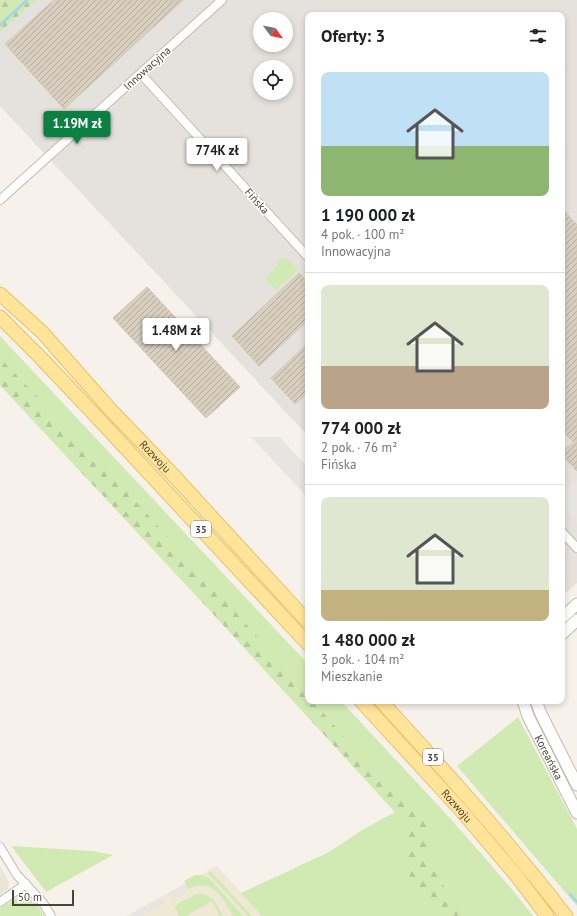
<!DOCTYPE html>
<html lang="pl">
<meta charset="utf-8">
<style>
:root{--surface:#fff;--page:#f6f6f6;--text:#202124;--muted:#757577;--line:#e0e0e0;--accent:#0b8043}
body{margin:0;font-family:"PT Sans",sans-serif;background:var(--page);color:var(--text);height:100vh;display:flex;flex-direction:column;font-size:15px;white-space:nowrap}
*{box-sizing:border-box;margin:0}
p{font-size:13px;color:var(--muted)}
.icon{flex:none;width:22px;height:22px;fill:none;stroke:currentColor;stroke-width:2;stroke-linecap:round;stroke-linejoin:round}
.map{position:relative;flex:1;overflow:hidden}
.side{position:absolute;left:305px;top:12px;width:260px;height:692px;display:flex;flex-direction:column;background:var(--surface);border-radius:8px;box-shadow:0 2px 6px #0003}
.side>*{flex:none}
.needle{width:26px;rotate:122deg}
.fabs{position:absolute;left:253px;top:12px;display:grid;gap:8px}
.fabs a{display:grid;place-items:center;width:40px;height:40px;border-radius:50%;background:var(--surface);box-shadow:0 2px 6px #0003;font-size:20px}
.scale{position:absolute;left:12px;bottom:10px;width:62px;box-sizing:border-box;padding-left:4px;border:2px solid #4a4338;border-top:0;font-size:11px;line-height:14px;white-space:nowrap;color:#4a4338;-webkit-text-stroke:3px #fff;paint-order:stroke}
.price{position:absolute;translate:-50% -34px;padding:0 9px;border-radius:4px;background:#fff;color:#222;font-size:13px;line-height:26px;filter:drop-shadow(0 1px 2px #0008)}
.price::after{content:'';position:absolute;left:50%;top:24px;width:12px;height:9px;margin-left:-6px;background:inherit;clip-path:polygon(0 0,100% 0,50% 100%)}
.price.active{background:var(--accent);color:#fff}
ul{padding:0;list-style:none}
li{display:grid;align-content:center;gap:8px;height:212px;padding:0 16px}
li+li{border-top:1px solid var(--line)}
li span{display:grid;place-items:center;height:124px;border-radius:8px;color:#555}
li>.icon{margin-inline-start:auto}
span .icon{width:72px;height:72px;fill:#fffc;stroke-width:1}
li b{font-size:17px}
h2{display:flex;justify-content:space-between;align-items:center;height:48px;padding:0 16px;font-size:17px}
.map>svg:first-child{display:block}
.residential{fill:#eae5d9}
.industrial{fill:#e5e1dc;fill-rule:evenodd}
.education{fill:#efe8d4}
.green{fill:#d1eab3}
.forest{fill:url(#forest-firs)}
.parking{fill:#e7e5e2}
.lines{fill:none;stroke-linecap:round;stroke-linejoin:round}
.stream{stroke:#a7d3f3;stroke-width:2.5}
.building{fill:url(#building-hatch);stroke:#d3c7b3}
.minor-casing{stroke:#c2bbad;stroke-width:10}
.tertiary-casing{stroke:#c2bbad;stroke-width:13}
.primary-casing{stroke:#e7c267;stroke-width:15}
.minor{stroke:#fff;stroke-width:8}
.tertiary{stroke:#fff;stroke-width:11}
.primary{stroke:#ffe49a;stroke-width:13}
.labels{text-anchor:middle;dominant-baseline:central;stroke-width:3;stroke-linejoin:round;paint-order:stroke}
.shield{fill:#fff;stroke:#807b74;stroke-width:1}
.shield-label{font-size:10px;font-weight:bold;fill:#4a4338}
.street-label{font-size:11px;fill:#4a4338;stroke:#fff}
</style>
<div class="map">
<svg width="577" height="916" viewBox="0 0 577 916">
<defs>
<pattern id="forest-firs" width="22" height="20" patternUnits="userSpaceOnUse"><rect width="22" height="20" fill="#d1eab3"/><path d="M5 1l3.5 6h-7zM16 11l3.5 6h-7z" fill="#b5ca9b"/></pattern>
<pattern id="building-hatch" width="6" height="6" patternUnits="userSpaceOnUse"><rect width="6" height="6" fill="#d8cfc0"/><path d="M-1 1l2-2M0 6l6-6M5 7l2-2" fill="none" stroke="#b1aa9d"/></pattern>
</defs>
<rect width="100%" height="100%" fill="#f6f2eb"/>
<polygon class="residential" points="0,866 9,882 8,889 0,895"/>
<path class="industrial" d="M 0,0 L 577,0 L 577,583 L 562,596 L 562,15 L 308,15 L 308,436 L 0,106 ZM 260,19 L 286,19 L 286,45 L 260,45 ZM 260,67 L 286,67 L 286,93 L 260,93 Z"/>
<polygon class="education" points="217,866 262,916 126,916"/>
<g class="green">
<polygon points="281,258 290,261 298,270 276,290 265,278 279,265 277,262"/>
<path d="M 0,336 L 308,664 L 308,701 L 341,701 C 406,772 474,840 533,916 L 262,916 L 241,893 L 329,852 L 362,830 L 395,812 L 215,616 L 0,385 Z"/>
<polygon points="518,717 577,829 577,906 457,766"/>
<polygon points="11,846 93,851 113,855 46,892"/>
<polygon points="211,872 248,912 252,916 248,916 208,873"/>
<path d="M 195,875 L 201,875 L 209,878 L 243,916 L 233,916 C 223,898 213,877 188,889 L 184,881 Z"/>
<polygon points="25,893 38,906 44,916 0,916 0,908"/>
<path d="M 196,894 C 212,892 216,904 223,916 L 220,916 L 212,901 L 186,916 L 180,916 L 174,906 Z"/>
</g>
<g class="forest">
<polygon points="0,0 36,0 0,32"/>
<path d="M 0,358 C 106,467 209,580 308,695 L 308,701 L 313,701 L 340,732 L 400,797 L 422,816 L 428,830 L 432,864 L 448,894 L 458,908 L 458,916 L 443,916 L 423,900 L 411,881 L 408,867 L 409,841 L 407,828 L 395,812 L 215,616 L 0,385 Z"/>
</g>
<g class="parking">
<polygon points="251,437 280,437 308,468 308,498"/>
<polygon points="577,480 577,523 562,507 562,494"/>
<polygon points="184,884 188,890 172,899 168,893"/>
<polygon points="162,897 165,903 142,916 129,916"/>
</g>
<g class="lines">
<g class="stream">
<polyline points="0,25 27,0"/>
<polyline points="570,894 577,902"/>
</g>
</g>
<g class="building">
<polygon points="54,0 183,0 64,109 5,44"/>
<polygon points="562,208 577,225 577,471 562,455 562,452 573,442 562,430"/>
<polygon points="299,273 308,283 308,320 259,366 232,336"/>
<polygon points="147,287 240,387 206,418 113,318"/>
<polygon points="308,343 308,392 295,404 271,378"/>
</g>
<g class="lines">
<defs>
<g id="minor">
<polyline points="141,74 308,257"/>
<polyline points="0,200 222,0"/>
<polyline points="562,532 577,548"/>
<polyline points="0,847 17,875 43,903 51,916"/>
<polyline points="0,902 26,884"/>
</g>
<g id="tertiary">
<polyline points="562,618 577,604"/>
<polyline points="562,634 577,620"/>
<path id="s1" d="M 523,701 L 528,716 L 577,813"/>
<polyline points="536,701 541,714 577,785"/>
</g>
<g id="primary">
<path id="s2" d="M 0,294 L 42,332 L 109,408 L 175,477 L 308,622"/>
<polyline points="0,317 38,355 93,413 308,644"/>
<path id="s3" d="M 361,701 L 459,808 L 516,875 L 547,916"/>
<path d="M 381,701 C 445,771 508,841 566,916"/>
</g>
</defs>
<use href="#minor" class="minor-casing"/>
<use href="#tertiary" class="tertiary-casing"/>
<use href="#primary" class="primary-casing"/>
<use href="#minor" class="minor"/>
<use href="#tertiary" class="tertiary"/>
<use href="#primary" class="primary"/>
</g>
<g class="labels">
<g class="shield">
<rect x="191" y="521" width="20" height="16" rx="3"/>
<rect x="423" y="749" width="20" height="16" rx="3"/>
</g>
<g class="shield-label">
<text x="201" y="529">35</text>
<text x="433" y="757">35</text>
</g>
<g class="street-label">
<text transform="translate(147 68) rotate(-42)">Innowacyjna</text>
<text transform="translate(257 201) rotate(48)">Fińska</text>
<text stroke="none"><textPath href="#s2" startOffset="225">Rozwoju</textPath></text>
<text stroke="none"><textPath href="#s1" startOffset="62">Koreańska</textPath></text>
<text stroke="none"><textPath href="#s3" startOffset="142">Rozwoju</textPath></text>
</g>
</g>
</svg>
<div class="fabs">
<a><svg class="needle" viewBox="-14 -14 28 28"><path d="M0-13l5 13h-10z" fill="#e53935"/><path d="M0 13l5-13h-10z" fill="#757577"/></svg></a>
<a><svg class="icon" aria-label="locate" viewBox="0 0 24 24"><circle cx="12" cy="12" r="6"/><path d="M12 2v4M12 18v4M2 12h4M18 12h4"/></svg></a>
</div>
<div class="scale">50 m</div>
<b class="price active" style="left:77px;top:145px">1.19M zł</b>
<b class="price" style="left:217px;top:172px">774K zł</b>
<b class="price" style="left:176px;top:352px">1.48M zł</b>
<section class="side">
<h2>Oferty: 3<svg class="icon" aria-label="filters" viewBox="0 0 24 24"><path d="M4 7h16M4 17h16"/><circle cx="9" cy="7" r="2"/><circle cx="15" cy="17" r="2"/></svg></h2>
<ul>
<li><span style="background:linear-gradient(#bfe0f5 60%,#8fb573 0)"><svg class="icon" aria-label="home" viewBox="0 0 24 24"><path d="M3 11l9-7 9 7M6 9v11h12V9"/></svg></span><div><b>1 190 000 zł</b><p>4 pok. · 100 m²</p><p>Innowacyjna</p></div></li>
<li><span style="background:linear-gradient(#dfe7d0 65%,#b9a48a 0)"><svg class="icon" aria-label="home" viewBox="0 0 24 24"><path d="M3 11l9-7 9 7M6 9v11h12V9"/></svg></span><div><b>774 000 zł</b><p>2 pok. · 76 m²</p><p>Fińska</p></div></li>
<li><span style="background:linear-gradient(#dfe7d0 75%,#c2b280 0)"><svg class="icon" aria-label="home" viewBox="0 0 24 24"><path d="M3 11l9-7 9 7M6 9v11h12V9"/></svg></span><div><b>1 480 000 zł</b><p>3 pok. · 104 m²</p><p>Mieszkanie</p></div></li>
</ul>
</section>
</div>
